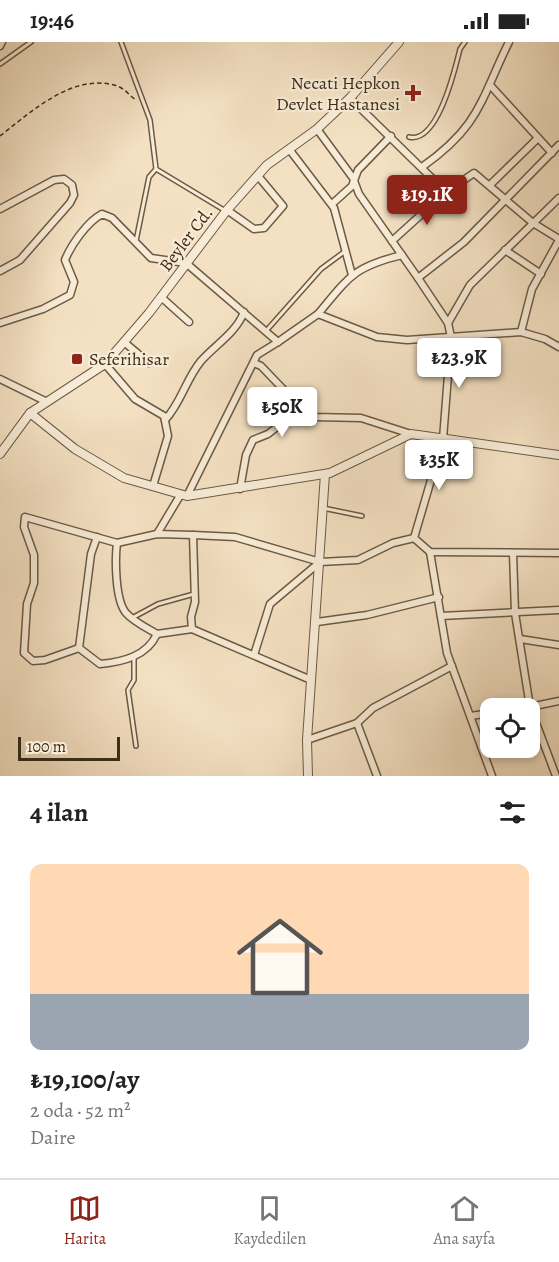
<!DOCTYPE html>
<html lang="tr">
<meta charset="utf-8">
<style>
:root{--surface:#fff;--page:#f6f6f6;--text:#222;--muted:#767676;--line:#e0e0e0;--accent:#8f2418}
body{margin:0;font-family:Alegreya,serif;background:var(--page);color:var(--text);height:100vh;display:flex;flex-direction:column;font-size:22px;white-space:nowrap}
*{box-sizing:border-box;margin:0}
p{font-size:20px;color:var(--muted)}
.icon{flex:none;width:33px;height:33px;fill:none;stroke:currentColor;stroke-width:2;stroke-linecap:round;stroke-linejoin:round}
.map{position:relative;height:734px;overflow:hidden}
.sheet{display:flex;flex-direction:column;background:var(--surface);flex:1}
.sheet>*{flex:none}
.buttons{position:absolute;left:480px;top:656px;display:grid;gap:12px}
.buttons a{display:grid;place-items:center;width:60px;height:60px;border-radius:12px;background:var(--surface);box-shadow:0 3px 9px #0003;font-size:30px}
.scale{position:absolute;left:18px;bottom:15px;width:102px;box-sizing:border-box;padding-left:6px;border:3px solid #3e2d17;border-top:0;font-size:16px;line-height:21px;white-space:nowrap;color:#3e2d17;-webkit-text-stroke:4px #f8ecd8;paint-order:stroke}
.price{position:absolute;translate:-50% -51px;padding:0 14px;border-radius:6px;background:#fff;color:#222;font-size:20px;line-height:39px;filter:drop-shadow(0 2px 3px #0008)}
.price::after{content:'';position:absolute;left:50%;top:36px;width:18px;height:14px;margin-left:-9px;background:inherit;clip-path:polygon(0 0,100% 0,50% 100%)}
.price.selected{background:var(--accent);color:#fff}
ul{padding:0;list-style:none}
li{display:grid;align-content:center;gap:12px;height:318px;padding:0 30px}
li span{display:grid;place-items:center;height:186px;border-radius:12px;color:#555}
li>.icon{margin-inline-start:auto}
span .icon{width:108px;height:108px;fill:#fffc;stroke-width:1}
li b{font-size:26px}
h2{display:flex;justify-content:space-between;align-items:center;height:72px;padding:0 30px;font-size:26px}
.status{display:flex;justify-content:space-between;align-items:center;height:42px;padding:0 30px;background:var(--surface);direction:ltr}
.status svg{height:16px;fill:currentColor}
.tabs{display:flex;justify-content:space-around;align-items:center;height:84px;border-top:2px solid var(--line);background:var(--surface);font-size:16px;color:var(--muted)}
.tabs a{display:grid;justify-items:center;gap:3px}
.tabs .selected{color:var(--accent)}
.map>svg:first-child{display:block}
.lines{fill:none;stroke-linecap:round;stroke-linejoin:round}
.service-casing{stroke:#6c5a42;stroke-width:6}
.minor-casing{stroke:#6c5a42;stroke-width:9}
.tertiary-casing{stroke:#6c5a42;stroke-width:10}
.path{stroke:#3e2d17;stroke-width:1.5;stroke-dasharray:4.5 3;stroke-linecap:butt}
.service{stroke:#f8ecd8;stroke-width:3}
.minor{stroke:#f8ecd8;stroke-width:6}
.tertiary{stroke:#f8ecd8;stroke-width:8}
.poi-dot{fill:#8f2418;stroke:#f8ecd8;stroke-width:2}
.labels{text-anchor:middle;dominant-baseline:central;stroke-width:4.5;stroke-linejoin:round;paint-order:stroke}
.poi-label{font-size:18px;fill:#3e2d17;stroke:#f8ecd8;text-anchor:end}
.street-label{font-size:18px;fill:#3e2d17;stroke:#f8ecd8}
</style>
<div class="status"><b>19:46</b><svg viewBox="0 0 49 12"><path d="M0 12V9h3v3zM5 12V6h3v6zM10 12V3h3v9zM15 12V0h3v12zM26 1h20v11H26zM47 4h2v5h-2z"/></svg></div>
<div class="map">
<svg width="559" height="734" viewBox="0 0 559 734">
<rect width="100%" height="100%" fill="#f4e1c3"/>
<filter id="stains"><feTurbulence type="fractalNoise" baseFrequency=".00333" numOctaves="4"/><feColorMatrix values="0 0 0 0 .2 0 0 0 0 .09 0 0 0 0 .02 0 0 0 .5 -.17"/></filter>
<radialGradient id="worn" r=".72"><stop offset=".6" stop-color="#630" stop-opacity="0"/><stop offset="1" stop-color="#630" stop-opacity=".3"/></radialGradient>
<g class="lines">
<defs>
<g id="service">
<polyline points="121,0 150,78 156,127 224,168"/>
<polyline points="0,22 31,0"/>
<path d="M 409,95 C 438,102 455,27 460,7 L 465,0"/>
<polyline points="136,199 149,135 156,127"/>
<polyline points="266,289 321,227 344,210"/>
<polyline points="323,466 362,474"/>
<polyline points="132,576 158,562 194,552"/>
<polyline points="134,615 134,638 128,648 136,704"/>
</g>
<g id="minor">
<polyline points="0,4 2,0"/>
<polyline points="490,43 552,111"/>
<polyline points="350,56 446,150 474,131 533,181 559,197"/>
<polyline points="317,87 353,136 359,152 418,236"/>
<polyline points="289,107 334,166 352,233"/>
<path d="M 422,125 C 480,84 480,59 509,0"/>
<polyline points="490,143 538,96"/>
<polyline points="332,162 352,144 358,128 391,94"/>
<polyline points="0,167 54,138 64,137 72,143 74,153 70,161 20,218 0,229"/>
<polyline points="227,168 254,187 264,186 283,164 258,134"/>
<polyline points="392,199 446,150"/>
<polyline points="505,208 541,232"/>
<polyline points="161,255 189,280"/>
<path d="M 318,272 C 349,235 353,225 402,213"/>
<path d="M 0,281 L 43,267 L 70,253 L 74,240 L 65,218 C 71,203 87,180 102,172 L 112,176 L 151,216 L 186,221 L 278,300 L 318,272 L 377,295 L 407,298 L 521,290 L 545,297 L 559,305"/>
<polyline points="448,281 470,243 559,156"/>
<polyline points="521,290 532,247 559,198"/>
<polyline points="124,300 149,321"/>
<polyline points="254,321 261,324 283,347 289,364 296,370 314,375 361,376 411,392"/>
<polyline points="105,322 135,357 164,374 168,394 153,444"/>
<polyline points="0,337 45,359"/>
<path d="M 165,378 C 181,361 186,337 201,319 C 215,303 236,291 244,270"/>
<polyline points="240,447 246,413 253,398 268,392 296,370"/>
<polyline points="187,454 257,313 278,300"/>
<polyline points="157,492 181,452"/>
<path d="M 97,495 L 91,512 L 79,606 L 100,622 C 123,620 147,614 157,592"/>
<polyline points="414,496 443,397 451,295 448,281 418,236 464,200 559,103"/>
<path d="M 117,501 C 115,517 115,558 126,571 C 134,580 147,586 157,592 L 192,587"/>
<polyline points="430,510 447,611 492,734"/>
<polyline points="513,511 515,571 530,665 522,666"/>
<polyline points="441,574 559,568"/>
<polyline points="317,580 367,573 439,555"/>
<polyline points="520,597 559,603"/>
<polyline points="79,606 45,618 33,619 24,611 27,562 34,541 34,513 24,485 25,475 117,501 157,492 193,493"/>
<polyline points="254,613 270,562 320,520"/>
<polyline points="311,638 192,587 191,575 195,560 193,493 235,495 320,520 358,518 393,501 414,496 430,510 559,511"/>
<polyline points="471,674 490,671"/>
<polyline points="357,681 377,734"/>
<polyline points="307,698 357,681 373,666 452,624"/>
<polyline points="556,734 530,665 559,659"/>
</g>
<g id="tertiary">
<polyline points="30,371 75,407 124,436 187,454 330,431 411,392 559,413"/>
<polyline points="0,412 30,371 105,322 149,271 227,168 267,123 317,87 350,56 399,0"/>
<polyline points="308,734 307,698 325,432"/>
</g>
</defs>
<use href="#service" class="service-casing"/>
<use href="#minor" class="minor-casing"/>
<use href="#tertiary" class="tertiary-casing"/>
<path class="path" d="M 0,94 C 32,69 74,30 117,44 C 124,46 130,54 136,58"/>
<use href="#service" class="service"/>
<use href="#minor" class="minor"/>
<use href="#tertiary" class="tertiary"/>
</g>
<g class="poi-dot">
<path d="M410 42h6v6h6v6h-6v6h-6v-6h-6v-6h6z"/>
<rect x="71" y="311" width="12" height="12" rx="3"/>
</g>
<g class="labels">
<g class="poi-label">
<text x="400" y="41">Necati Hepkon<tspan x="400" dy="21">Devlet Hastanesi</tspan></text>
<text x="89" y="317" text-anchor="start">Seferihisar</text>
</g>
<g class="street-label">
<text transform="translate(186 197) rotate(-53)">Beyler Cd.</text>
</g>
</g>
<rect width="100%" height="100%" filter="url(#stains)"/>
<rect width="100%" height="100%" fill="url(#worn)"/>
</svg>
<div class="buttons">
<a><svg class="icon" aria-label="locate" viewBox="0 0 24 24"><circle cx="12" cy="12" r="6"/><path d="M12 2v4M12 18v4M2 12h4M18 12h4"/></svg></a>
</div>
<div class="scale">100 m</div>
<b class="price selected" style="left:427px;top:184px">₺19.1K</b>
<b class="price" style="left:459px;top:347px">₺23.9K</b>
<b class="price" style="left:282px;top:396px">₺50K</b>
<b class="price" style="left:439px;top:449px">₺35K</b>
</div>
<section class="sheet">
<h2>4 ilan<svg class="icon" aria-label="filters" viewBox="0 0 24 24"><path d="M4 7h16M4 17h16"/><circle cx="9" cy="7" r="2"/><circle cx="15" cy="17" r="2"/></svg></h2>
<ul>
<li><span style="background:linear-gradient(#ffd9b3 70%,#9aa5b1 0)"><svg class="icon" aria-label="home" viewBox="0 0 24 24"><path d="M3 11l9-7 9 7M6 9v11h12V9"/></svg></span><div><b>₺19,100/ay</b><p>2 oda · 52 m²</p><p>Daire</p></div></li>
</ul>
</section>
<nav class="tabs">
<a class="selected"><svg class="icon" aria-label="map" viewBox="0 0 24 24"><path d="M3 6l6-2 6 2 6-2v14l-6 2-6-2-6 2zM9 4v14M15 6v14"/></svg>Harita</a>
<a><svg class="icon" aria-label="saved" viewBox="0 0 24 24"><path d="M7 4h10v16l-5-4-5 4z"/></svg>Kaydedilen</a>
<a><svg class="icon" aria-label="home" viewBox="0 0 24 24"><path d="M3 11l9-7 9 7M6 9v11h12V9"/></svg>Ana sayfa</a>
</nav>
